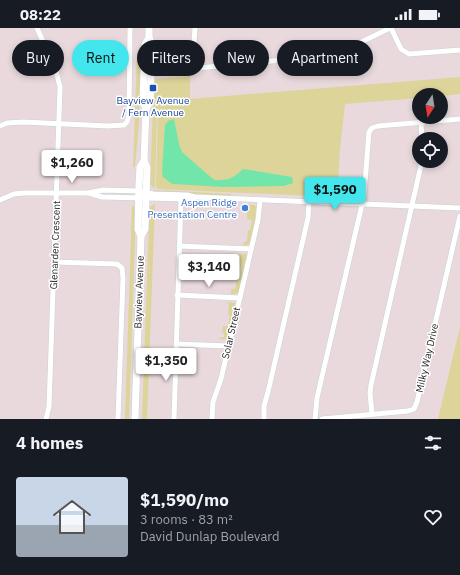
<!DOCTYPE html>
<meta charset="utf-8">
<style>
:root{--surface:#171b24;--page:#242831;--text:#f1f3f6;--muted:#9ea1a6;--accent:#43e6ec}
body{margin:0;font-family:"IBM Plex Sans",sans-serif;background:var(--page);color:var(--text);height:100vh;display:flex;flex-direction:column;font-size:15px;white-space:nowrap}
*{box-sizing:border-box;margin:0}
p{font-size:13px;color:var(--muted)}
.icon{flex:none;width:22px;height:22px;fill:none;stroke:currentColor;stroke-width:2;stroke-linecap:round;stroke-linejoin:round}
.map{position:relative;height:391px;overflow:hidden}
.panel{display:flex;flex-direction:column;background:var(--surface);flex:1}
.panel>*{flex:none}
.guide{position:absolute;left:12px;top:12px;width:436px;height:36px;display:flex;gap:8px}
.needle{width:26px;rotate:192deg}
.tools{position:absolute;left:412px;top:60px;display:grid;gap:8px}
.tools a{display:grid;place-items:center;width:36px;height:36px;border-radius:50%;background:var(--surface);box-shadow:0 2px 6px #0003;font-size:20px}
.price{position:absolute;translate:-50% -34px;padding:0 9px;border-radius:4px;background:#fff;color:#222;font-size:13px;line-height:26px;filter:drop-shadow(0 1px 2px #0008)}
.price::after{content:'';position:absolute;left:50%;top:24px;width:12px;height:9px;margin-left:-6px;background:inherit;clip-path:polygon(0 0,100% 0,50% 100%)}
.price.on{background:var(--accent);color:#111}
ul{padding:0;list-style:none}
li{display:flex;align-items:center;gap:12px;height:100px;padding:0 16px}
li span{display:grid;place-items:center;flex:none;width:112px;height:80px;border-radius:4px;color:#555}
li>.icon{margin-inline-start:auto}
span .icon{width:48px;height:48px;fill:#fffc;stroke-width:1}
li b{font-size:17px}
h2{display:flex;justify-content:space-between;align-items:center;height:48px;padding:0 16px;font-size:17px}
.chip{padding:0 14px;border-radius:18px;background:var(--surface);box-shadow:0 2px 6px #0003;font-size:14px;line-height:36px}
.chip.on{background:var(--accent);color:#111}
.status{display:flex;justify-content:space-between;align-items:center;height:28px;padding:0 20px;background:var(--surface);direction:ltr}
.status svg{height:11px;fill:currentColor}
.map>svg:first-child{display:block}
.green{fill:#dcd499}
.water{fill:#72e5aa}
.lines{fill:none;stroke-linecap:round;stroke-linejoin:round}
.street-casing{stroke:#c5d4d4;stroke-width:6}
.secondary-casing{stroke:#c5d4d4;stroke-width:8}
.street{stroke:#fff;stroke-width:5}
.secondary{stroke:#fff;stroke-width:7}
.transit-dot{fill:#1a4fb4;stroke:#fff;stroke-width:1.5}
.shop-dot{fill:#3f7fe0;stroke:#fff;stroke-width:1.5}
.labels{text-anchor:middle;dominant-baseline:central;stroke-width:3;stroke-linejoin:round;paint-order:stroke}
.transit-label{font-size:10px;fill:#164399;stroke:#fff}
.shop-label{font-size:10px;fill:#366cbe;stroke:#fff;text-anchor:end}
.street-label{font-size:10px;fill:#272727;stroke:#fff}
</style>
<div class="status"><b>08:22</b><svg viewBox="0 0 49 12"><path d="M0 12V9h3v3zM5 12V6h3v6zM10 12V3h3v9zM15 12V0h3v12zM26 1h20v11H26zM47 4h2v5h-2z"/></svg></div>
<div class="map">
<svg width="460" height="391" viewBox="0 0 460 391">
<rect width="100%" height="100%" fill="#e9d9dc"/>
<g class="green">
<polygon points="137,26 141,26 139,96 135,139 133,139"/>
<polygon points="190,48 190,71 460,49 460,66 441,68 419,67 419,70 345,76 340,121 337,169 158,161 156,158 158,82 154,78 155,53 156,51"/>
<polygon points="153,78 157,82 155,161 150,156"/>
<polygon points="156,162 231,166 231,168 154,163"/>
<polygon points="155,176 147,391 142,391 149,191 150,179"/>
<polygon points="244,177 254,177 256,179 255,192 250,214 248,217 243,217 243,215 247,213 248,202 250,202 252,192 247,191 247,181 245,180"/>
<polygon points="132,178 135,178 136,182 129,391 125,391"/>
<polygon points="237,226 246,226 247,228 239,263 236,266 231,266 231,261 235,261 235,259 236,259 236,251 239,251 241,239 238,238"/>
<polygon points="226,274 235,275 235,277 227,311 219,311 219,310 224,309 224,305 222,304 223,298 228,298 230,287 228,287 229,276"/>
<polygon points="460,299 460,391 438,391"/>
</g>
<path class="water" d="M 174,91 L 179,116 L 182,124 L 214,152 C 228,153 234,150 243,141 L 292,149 L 293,155 L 284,158 L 224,159 L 172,156 L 163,149 L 162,144 L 165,97 L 168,93 Z"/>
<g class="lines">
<defs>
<g id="street">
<polyline points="37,0 56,43 60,59 49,379 46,391"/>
<polyline points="391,0 401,21 409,26 460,22"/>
<polyline points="148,40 198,40 325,28 347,21 390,0"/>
<polyline points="192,40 195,0"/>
<polyline points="148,45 168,45 176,41"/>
<polyline points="421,95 422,111"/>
<polyline points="0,98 7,95 23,94 108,98 124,97 127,94 129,87 130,0"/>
<polyline points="89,165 102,169 188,171 194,170"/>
<polyline points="0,172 14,166 24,165 88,165 103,162 139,163 153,166 187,167 195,169 460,180"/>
<polyline points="179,218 251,221"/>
<polyline points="54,234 117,236 122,240 123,250 118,391"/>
<polyline points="177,267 240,270"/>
<polyline points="176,316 228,318"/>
<polyline points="372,386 370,365 371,357 422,133"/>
<polyline points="174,391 181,171"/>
<polyline points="212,391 213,374 221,351 258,192 260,172"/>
<polyline points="264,391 264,378 268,364 308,190 309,174"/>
<polyline points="315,391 317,370 364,168 369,104 372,100 378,98 460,91"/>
<polyline points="322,391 408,383 414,381 417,374 460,188"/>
</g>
<g id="secondary">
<polyline points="146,81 150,74 152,16 149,10 149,0"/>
<polyline points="141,208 145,201 147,140 144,133 146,81 143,74 145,16 149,10"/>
<polyline points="135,391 141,208 138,201 139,157 140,139 144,133"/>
</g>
</defs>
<use href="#street" class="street-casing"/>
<use href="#secondary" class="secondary-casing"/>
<use href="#street" class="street"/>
<use href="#secondary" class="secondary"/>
</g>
<rect class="transit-dot" x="149" y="56" width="8" height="8" rx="2"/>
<circle class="shop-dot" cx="245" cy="180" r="4"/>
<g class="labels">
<g class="transit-label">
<text x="153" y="72">Bayview Avenue<tspan x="153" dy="12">/ Fern Avenue</tspan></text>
</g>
<g class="shop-label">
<text x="237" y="174">Aspen Ridge<tspan x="237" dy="12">Presentation Centre</tspan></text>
</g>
<g class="street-label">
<text transform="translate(55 217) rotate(-88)">Glenarden Crescent</text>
<text transform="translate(139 264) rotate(-88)">Bayview Avenue</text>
<text transform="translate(231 305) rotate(-77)">Solar Street</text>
<text transform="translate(427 330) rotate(-77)">Milky Way Drive</text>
</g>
</g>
</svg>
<div class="tools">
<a><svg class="needle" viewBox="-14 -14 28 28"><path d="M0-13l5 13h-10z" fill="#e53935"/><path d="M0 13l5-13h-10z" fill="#9ea1a6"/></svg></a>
<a><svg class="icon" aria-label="locate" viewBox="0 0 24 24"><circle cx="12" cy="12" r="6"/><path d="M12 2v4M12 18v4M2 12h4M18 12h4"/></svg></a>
</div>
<b class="price" style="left:72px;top:156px">$1,260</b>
<b class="price on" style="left:335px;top:183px">$1,590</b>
<b class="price" style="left:209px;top:260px">$3,140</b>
<b class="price" style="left:166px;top:354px">$1,350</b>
<div class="guide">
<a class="chip">Buy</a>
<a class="chip on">Rent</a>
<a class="chip">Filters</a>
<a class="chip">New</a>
<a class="chip">Apartment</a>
</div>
</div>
<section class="panel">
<h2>4 homes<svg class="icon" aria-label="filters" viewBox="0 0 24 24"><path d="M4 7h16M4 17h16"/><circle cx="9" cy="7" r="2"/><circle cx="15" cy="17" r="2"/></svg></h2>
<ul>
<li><span style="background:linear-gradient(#c9d6e8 60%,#9aa5b1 0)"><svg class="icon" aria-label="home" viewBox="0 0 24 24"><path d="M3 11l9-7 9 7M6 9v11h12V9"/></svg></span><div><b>$1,590/mo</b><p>3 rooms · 83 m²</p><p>David Dunlap Boulevard</p></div><svg class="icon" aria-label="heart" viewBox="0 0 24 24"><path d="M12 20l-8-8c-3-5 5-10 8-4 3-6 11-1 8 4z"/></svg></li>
</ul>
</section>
